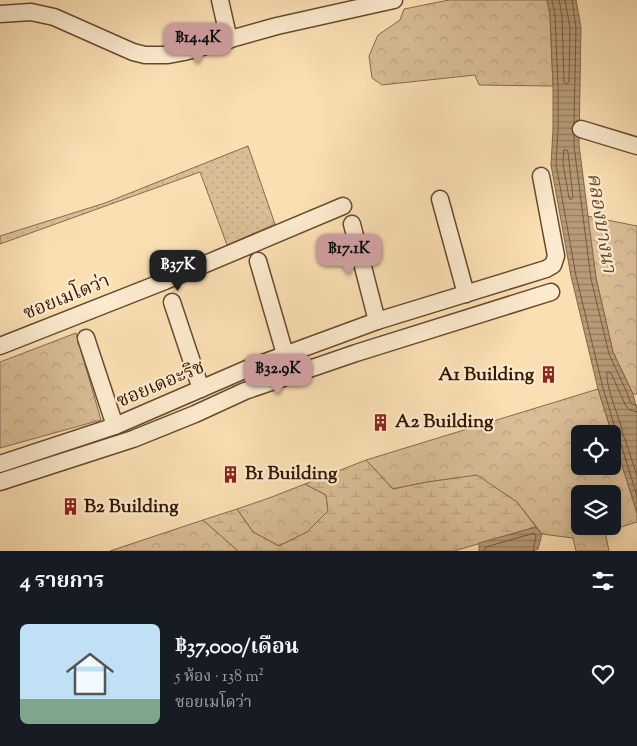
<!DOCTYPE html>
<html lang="th">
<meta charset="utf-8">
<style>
:root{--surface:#171b24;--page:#242831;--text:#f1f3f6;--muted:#9ea1a6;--line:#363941;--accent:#c59692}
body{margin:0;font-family:"Sorts Mill Goudy","Noto Serif Thai",serif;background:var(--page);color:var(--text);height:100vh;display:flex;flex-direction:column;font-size:19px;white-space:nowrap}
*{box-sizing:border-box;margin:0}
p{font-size:16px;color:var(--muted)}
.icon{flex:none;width:28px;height:28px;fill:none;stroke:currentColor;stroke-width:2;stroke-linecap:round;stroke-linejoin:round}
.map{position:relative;height:551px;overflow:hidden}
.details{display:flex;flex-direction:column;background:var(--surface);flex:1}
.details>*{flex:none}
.tools{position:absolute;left:571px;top:425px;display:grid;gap:10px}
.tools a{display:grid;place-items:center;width:50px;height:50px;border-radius:8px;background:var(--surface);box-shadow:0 2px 12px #0003;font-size:25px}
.price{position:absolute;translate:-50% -42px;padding:0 11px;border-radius:10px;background:var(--accent);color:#111;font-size:16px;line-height:32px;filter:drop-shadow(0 1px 2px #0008)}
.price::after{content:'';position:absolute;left:50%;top:30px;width:15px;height:11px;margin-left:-8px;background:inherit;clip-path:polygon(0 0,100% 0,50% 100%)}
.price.active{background:#222;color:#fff}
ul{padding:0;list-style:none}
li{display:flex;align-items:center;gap:15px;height:125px;padding:0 20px}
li+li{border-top:1px solid var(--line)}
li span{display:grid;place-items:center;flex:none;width:140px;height:100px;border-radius:8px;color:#555}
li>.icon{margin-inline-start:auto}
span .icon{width:60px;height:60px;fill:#fffc;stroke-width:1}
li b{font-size:21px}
h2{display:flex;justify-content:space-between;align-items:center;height:60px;padding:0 20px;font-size:21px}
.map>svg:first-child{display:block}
.grass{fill:url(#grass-dots);stroke:#876a4c}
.forest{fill:url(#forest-crowns);stroke:#876a4c;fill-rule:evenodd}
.wetland{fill:url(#wetland-marsh);stroke:#876a4c}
.water{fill:url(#water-rules);stroke:#836748}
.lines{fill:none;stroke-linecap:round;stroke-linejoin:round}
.shore{stroke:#765a3c;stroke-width:1}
.minor-casing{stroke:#664a2e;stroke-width:19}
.minor{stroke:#fceace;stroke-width:16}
.labels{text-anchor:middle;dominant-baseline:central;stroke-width:4.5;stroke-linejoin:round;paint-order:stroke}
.street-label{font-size:19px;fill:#351802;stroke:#fceace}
.poi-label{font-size:19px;font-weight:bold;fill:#351802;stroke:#fceace;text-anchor:start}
.water-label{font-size:20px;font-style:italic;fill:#694c31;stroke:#fceace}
</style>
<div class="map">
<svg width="637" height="551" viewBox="0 0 637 551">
<defs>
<pattern id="grass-dots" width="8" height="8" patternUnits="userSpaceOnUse" patternTransform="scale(1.25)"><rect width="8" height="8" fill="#d9bd95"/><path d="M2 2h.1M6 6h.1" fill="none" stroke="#bba27f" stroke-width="1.8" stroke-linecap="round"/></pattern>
<pattern id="forest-crowns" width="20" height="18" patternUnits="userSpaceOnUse" patternTransform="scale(1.25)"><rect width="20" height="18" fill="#d9bd95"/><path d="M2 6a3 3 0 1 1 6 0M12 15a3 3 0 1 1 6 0" fill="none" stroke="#bba27f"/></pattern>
<pattern id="wetland-marsh" width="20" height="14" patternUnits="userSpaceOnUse" patternTransform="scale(1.25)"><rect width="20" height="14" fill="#d9bd95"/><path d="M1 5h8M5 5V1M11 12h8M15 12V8" fill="none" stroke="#bba27f"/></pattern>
<pattern id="water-rules" width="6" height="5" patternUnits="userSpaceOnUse" patternTransform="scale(1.25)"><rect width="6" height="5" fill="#b79b77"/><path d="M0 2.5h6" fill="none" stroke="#967d5f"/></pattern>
</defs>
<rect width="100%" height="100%" fill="#fadfb3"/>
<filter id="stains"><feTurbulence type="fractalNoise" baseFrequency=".004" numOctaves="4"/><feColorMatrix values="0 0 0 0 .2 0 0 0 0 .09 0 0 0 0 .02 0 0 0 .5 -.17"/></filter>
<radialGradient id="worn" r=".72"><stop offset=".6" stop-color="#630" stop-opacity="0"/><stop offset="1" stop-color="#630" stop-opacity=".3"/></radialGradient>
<polygon class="grass" points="248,146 275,224 230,244 227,245 200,172 0,244 0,236 105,203"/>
<g class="forest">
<polygon points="449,0 547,0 550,15 553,86 479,85 475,75 382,85 372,78 369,56 378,35 400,20 404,9"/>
<polygon points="587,216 637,226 637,394 633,394 613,352 596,278"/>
<polygon points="76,333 101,420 0,448 0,362"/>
<path d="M 598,389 L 612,434 L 580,434 L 580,466 L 612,466 L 613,435 L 637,513 L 637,522 L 605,532 L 609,551 L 576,551 L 573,538 L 542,534 L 517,502 L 477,476 L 427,482 L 393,489 L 366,460 ZM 580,494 L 612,494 L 612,526 L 580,526 Z"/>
<polygon points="305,484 326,495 328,511 307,532 279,546 253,532 237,509 269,498"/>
<polygon points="203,520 238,551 110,551"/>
</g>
<polygon class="wetland" points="366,460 393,489 427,482 477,475 517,502 536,527 454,551 238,551 203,520 237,509 253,532 279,546 307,532 328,511 326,495 305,484"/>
<g class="water">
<polygon points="547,0 576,0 581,27 579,145 596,278 613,352 633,394 637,409 637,513 598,389 571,276 551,165 553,129 553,86 550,15"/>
<polygon points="536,527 542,534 538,549 533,551 479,551 479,543"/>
</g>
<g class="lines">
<g class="shore">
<polyline points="552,0 555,15 558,86 558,129 556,164 576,276 603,388 616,431 616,437 620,441 637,496"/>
<polyline points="559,0 562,15 564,82 566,84 569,82 570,28 565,0"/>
<polyline points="572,0 576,28 574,123"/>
<path d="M 574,135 L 574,146 L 591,279 L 609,354 L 628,395 C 630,401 630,406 637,405"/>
<polygon points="564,150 567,150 568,152 573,197 571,200 569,198 563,164"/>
<path d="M 637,412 L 630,410 L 626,406 L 611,373 L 607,372 C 605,384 618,415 622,429 L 623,435 L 625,439 L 637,476"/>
<polyline points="484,551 486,547 534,533 536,536 533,551"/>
</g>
<defs>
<g id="minor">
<polyline points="220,0 229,40"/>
<polyline points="0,14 31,12 54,17 133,52 145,55 168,55 184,52 277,26 394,0"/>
<polyline points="581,129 637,146"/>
<polyline points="440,199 466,294"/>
<polyline points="352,224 377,321"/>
<polyline points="258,261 285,354"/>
<polyline points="172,302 201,389"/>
<polyline points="86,338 115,426"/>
<polyline points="0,346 165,281 343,206"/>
<polyline points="0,464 115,426 249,368 377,321 546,269 553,265 556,256 541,176"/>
<polyline points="0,482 133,439 195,414 245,391 356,353 551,292"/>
</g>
</defs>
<use href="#minor" class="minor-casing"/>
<use href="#minor" class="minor"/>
</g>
<defs>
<symbol id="building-bare" viewBox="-9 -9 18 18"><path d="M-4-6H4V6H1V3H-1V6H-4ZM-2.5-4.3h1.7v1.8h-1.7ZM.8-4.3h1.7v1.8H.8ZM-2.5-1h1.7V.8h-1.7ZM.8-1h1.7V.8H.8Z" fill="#8f2418" stroke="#fceace" stroke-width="2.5" paint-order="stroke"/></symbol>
</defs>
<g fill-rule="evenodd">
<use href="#building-bare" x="536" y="362" width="25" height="25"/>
<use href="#building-bare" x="368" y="410" width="25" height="25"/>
<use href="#building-bare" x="218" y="462" width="25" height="25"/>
<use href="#building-bare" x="58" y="494" width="25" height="25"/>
</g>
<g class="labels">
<g class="street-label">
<text transform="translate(67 298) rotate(-22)">ซอยเมโดว่า</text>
<text transform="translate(161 385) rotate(-23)">ซอยเดอะริช</text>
</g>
<g class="poi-label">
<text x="534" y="375" text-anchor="end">A1 Building</text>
<text x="395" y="422">A2 Building</text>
<text x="245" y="474">B1 Building</text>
<text x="84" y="507">B2 Building</text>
</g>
<g class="water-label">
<text transform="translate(600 223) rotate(81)">คลองบางนา</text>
</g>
</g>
<rect width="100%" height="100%" filter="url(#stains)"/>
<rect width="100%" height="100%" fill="url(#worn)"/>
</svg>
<div class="tools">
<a><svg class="icon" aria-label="locate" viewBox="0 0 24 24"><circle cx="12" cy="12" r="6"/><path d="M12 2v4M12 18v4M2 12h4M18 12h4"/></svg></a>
<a><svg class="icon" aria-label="layers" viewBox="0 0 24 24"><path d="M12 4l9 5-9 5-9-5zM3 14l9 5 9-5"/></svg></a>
</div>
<b class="price" style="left:198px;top:65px">฿14.4K</b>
<b class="price" style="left:349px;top:276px">฿17.1K</b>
<b class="price active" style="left:178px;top:292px">฿37K</b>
<b class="price" style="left:278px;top:396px">฿32.9K</b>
</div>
<section class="details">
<h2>4 รายการ<svg class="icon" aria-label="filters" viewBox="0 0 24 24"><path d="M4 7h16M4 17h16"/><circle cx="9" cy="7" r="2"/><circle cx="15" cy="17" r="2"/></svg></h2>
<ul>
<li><span style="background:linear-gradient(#bfe0f5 75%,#7fa58c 0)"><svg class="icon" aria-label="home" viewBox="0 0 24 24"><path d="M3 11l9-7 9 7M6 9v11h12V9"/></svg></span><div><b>฿37,000/เดือน</b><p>5 ห้อง · 138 m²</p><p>ซอยเมโดว่า</p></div><svg class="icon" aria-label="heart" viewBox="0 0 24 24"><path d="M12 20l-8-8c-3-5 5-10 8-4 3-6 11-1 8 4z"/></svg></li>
</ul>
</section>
